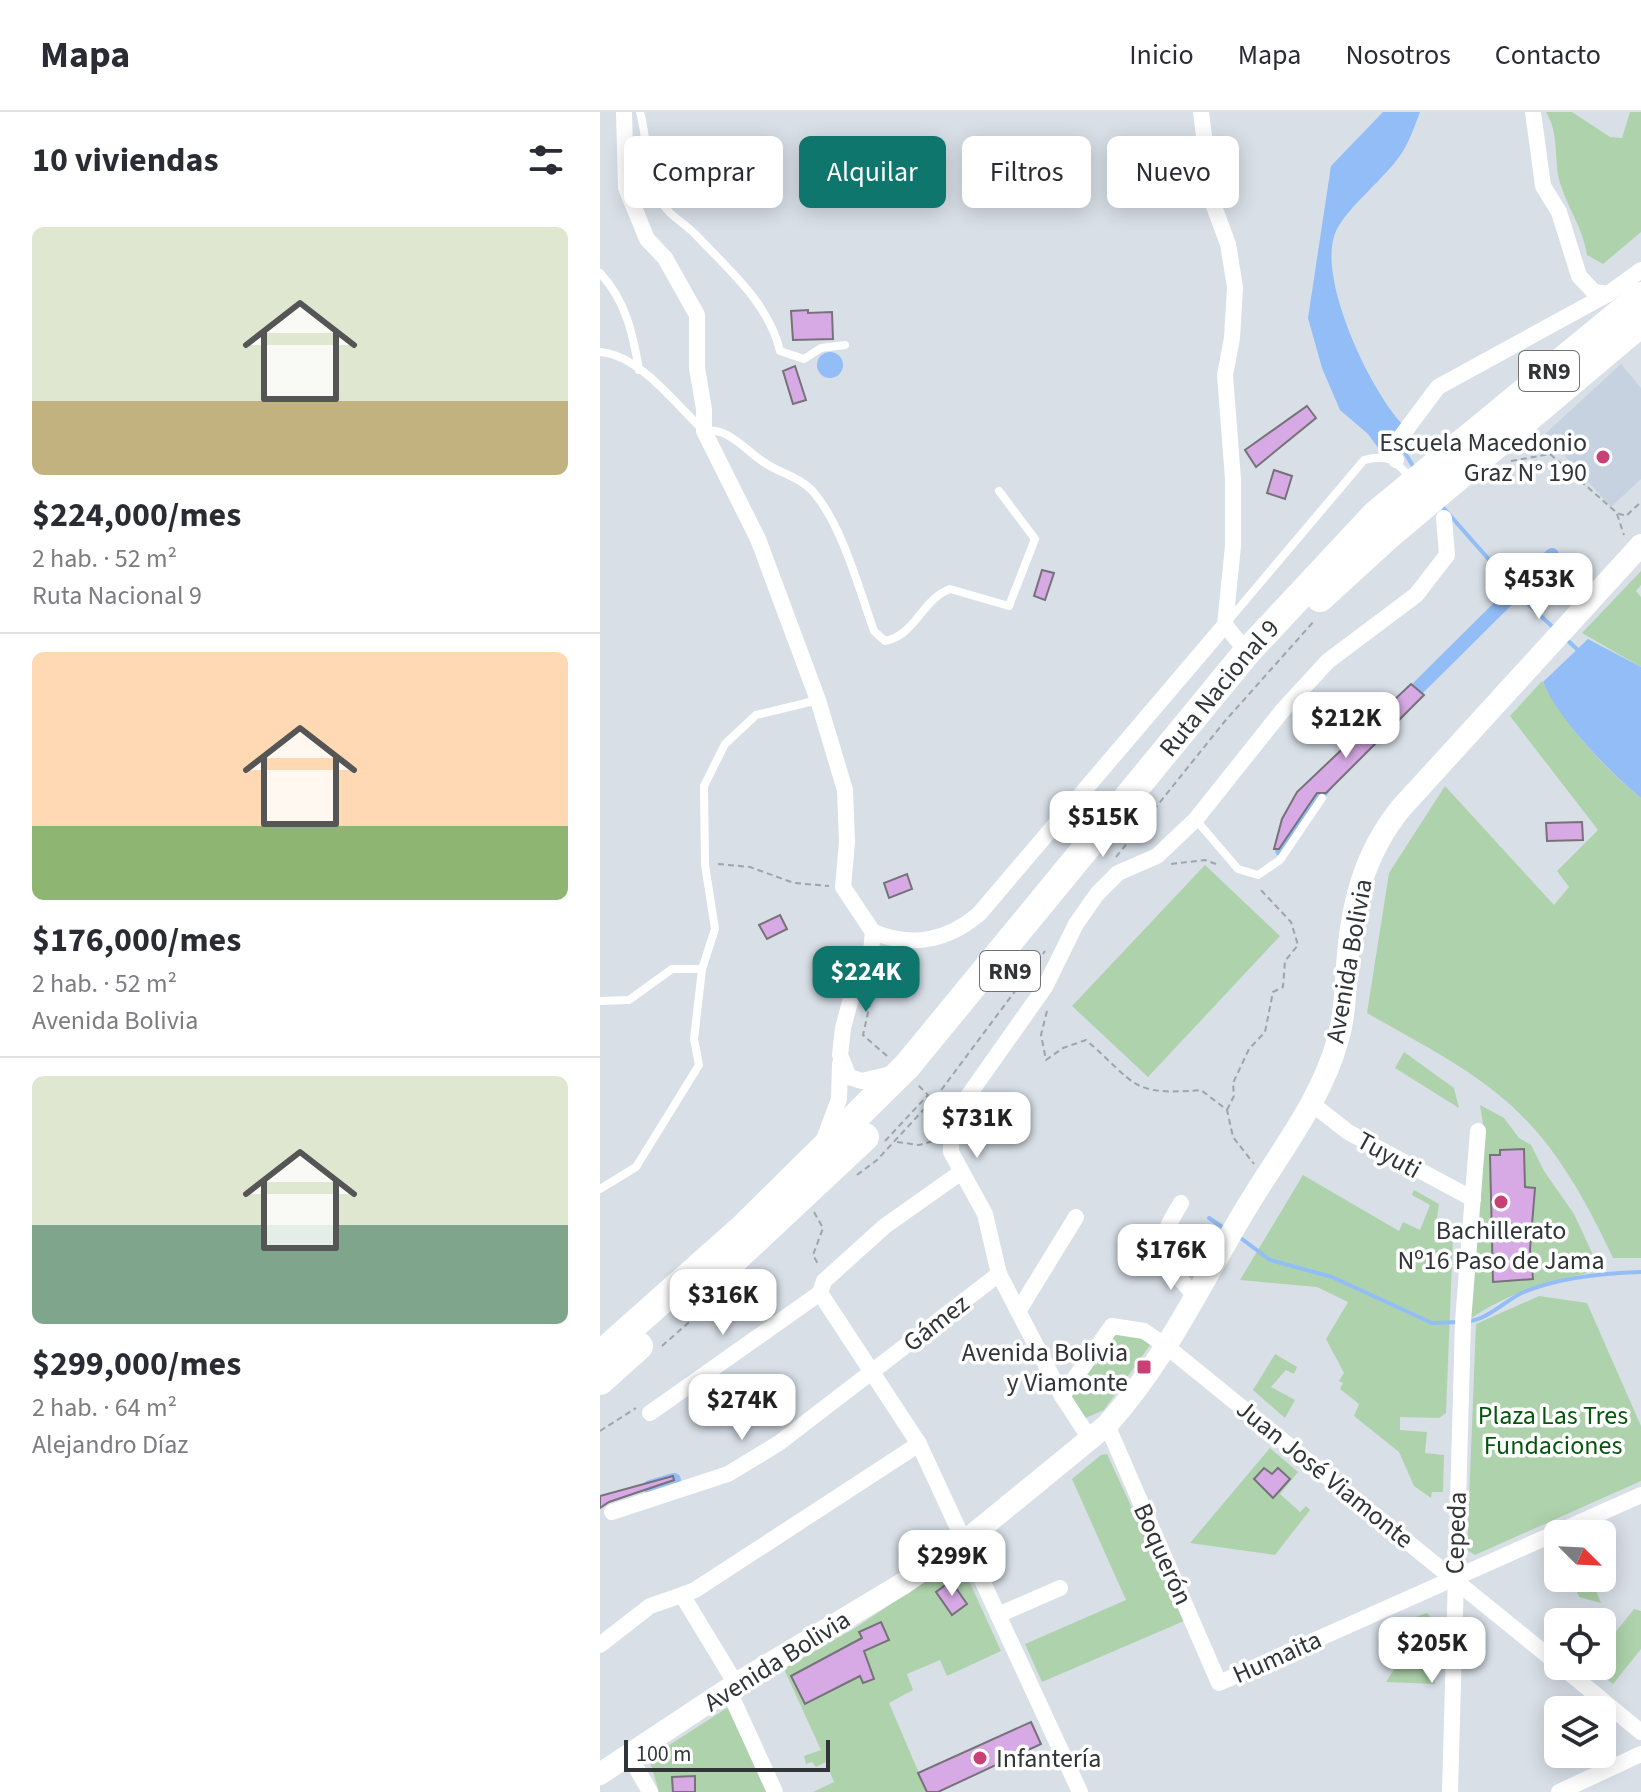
<!DOCTYPE html>
<html lang="es">
<meta charset="utf-8">
<style>
:root{--surface:#fff;--page:#f7f7f7;--text:#2b2b33;--muted:#7c7c81;--line:#e1e1e2;--accent:#0f766e}
body{margin:0;font-family:"Source Sans 3",sans-serif;background:var(--page);color:var(--text);height:100vh;display:flex;flex-direction:column;font-size:30px;white-space:nowrap}
*{box-sizing:border-box;margin:0}
p{font-size:26px;color:var(--muted)}
.icon{flex:none;width:44px;height:44px;fill:none;stroke:currentColor;stroke-width:2;stroke-linecap:round;stroke-linejoin:round}
.map{position:relative;flex:1;overflow:hidden}
.side{display:flex;flex-direction:column;background:var(--surface);width:600px}
.side>*{flex:none}
.guide{position:absolute;left:24px;top:24px;width:760px;height:72px;display:flex;gap:16px}
.needle{width:52px;rotate:114deg}
.fabs{position:absolute;left:944px;top:1408px;display:grid;gap:16px}
.fabs a{display:grid;place-items:center;width:72px;height:72px;border-radius:12px;background:var(--surface);box-shadow:0 4px 20px #0003;font-size:40px}
.scale{position:absolute;left:24px;bottom:20px;width:206px;box-sizing:border-box;padding-left:8px;border:4px solid #323537;border-top:0;font-size:22px;line-height:28px;white-space:nowrap;color:#323537;-webkit-text-stroke:6px #fff;paint-order:stroke}
.price{position:absolute;translate:-50% -68px;padding:0 18px;border-radius:16px;background:#fff;color:#222;font-size:26px;line-height:52px;filter:drop-shadow(0 2px 4px #0008)}
.price::after{content:'';position:absolute;left:50%;top:48px;width:24px;height:18px;margin-left:-12px;background:inherit;clip-path:polygon(0 0,100% 0,50% 100%)}
.price.on{background:var(--accent);color:#fff}
ul{padding:0;list-style:none}
li{display:grid;align-content:center;gap:16px;height:424px;padding:0 32px}
li+li{border-top:2px solid var(--line)}
li span{display:grid;place-items:center;height:248px;border-radius:12px;color:#555}
li>.icon{margin-inline-start:auto}
span .icon{width:144px;height:144px;fill:#fffc;stroke-width:1}
li b{font-size:34px}
h2{display:flex;justify-content:space-between;align-items:center;height:96px;padding:0 32px;font-size:34px}
.chip{padding:0 28px;border-radius:12px;background:var(--surface);box-shadow:0 4px 20px #0003;font-size:28px;line-height:72px}
.chip.on{background:var(--accent);color:#fff}
header{display:flex;align-items:center;gap:48px;box-sizing:border-box;height:112px;padding:0 40px;background:var(--surface);border-bottom:2px solid var(--line)}
header strong{font-size:38px}
nav{display:flex;gap:44px;margin-inline-start:auto;font-size:28px}
main{display:flex;flex:1;min-height:0}
.map>svg:first-child{display:block}
.built{fill:#c7d2e0}
.green{fill:#aed3ac}
.water{fill:#92bdf7}
.lines{fill:none;stroke-linecap:round;stroke-linejoin:round}
.stream{stroke:#92bdf7;stroke-width:4}
.canal{stroke:#92bdf7;stroke-width:14}
.building{fill:#d7aae5;stroke:#777279;stroke-width:2}
.path{stroke:#9ea4aa;stroke-width:2;stroke-dasharray:6 4;stroke-linecap:butt}
.lane{stroke:#fff;stroke-width:8}
.street{stroke:#fff;stroke-width:16}
.secondary{stroke:#fff;stroke-width:22}
.highway{stroke:#fff;stroke-width:28}
.poi-dot{fill:#ca3f76;stroke:#fff;stroke-width:3}
.labels{text-anchor:middle;dominant-baseline:central;stroke-width:7;stroke-linejoin:round;paint-order:stroke}
.shield{fill:#fff;stroke:#707273;stroke-width:2}
.shield-label{font-size:24px;font-weight:bold;fill:#323537}
.poi-label{font-size:26px;fill:#323537;stroke:#fff;text-anchor:end}
.street-label{font-size:26px;fill:#323537;stroke:#fff}
.park-label{font-size:26px;fill:#06560d;stroke:#fff}
</style>
<header>
<strong>Mapa</strong>
<nav><a>Inicio</a><a>Mapa</a><a>Nosotros</a><a>Contacto</a></nav>
</header>
<main>
<section class="side">
<h2>10 viviendas<svg class="icon" aria-label="filters" viewBox="0 0 24 24"><path d="M4 7h16M4 17h16"/><circle cx="9" cy="7" r="2"/><circle cx="15" cy="17" r="2"/></svg></h2>
<ul>
<li><span style="background:linear-gradient(#dfe7d0 70%,#c2b280 0)"><svg class="icon" aria-label="home" viewBox="0 0 24 24"><path d="M3 11l9-7 9 7M6 9v11h12V9"/></svg></span><div><b>$224,000/mes</b><p>2 hab. · 52 m²</p><p>Ruta Nacional 9</p></div></li>
<li><span style="background:linear-gradient(#ffd9b3 70%,#8fb573 0)"><svg class="icon" aria-label="home" viewBox="0 0 24 24"><path d="M3 11l9-7 9 7M6 9v11h12V9"/></svg></span><div><b>$176,000/mes</b><p>2 hab. · 52 m²</p><p>Avenida Bolivia</p></div></li>
<li><span style="background:linear-gradient(#dfe7d0 60%,#7fa58c 0)"><svg class="icon" aria-label="home" viewBox="0 0 24 24"><path d="M3 11l9-7 9 7M6 9v11h12V9"/></svg></span><div><b>$299,000/mes</b><p>2 hab. · 64 m²</p><p>Alejandro Díaz</p></div></li>
</ul>
</section>
<div class="map">
<svg width="1041" height="1680" viewBox="0 0 1041 1680">
<rect width="100%" height="100%" fill="#d8dfe7"/>
<polygon class="built" points="1021,252 1041,276 1041,367 1011,395 945,322"/>
<g class="green">
<path d="M 946,0 L 972,0 L 1010,25 L 1022,26 L 1030,0 L 1041,0 L 1041,120 L 1003,152 L 987,143 C 983,115 966,94 959,67 C 954,44 959,21 946,0 Z"/>
<polygon points="1041,459 1041,473 1036,479 1041,485 1041,555 982,521"/>
<path d="M 942,569 C 964,611 1003,656 1041,686 L 1041,1146 L 1013,1146 C 991,1098 959,1039 920,1002 C 877,959 819,931 767,901 L 789,761 L 845,674 L 954,793 L 969,775 L 957,759 L 998,718 L 910,604 Z"/>
<polygon points="605,753 680,824 548,965 472,894"/>
<polygon points="804,940 854,976 859,996 795,956"/>
<path d="M 880,993 L 904,1006 L 919,1026 L 931,1033 L 944,1059 L 974,1102 L 993,1143 L 994,1160 C 947,1169 910,1180 870,1207 L 885,1023 Z"/>
<polygon points="703,1063 799,1119 803,1110 820,1118 830,1093 812,1083 814,1078 839,1092 835,1120 853,1124 846,1301 839,1306 800,1305 800,1318 827,1320 825,1341 844,1343 843,1380 832,1380 831,1386 814,1374 799,1340 754,1304 759,1292 740,1277 743,1271 739,1269 744,1261 726,1227 748,1190 717,1175 640,1168"/>
<polygon points="939,1184 987,1191 1041,1314 1041,1369 875,1443 867,1438 876,1212"/>
<polygon points="514,1221 537,1221 550,1233 504,1298 483,1307 470,1280"/>
<polygon points="675,1242 697,1255 694,1262 686,1258 671,1275 695,1288 685,1306 653,1278"/>
<polygon points="670,1336 698,1360 680,1382 700,1400 706,1394 710,1398 675,1443 590,1431"/>
<polygon points="507,1342 584,1509 442,1570 425,1532 526,1488 472,1367 501,1343"/>
<polygon points="359,1447 401,1539 347,1564 340,1548 307,1562 313,1578 289,1591 327,1680 213,1680 234,1670 226,1650 216,1655 212,1650 206,1652 204,1644 221,1638 184,1557 255,1516"/>
<polygon points="971,1466 991,1466 1001,1491 979,1485"/>
<polygon points="1034,1497 1041,1499 1041,1537 1013,1572 989,1554 1002,1554 1002,1537"/>
<polygon points="827,1501 834,1509 835,1572 786,1570 799,1550 784,1516"/>
<polygon points="127,1596 133,1599 167,1680 59,1680 49,1646"/>
</g>
<g class="water">
<path d="M 783,0 L 820,0 C 815,13 810,28 803,39 C 787,65 748,94 736,119 C 715,165 772,283 805,315 L 782,341 L 768,322 L 740,298 L 722,256 L 708,206 L 731,54 Z"/>
<circle cx="230" cy="253" r="13"/>
<path d="M 988,527 L 1041,555 L 1041,686 C 1009,660 959,608 943,570 Z"/>
</g>
<g class="lines">
<g class="stream">
<polyline points="800,332 814,356"/>
<polyline points="840,392 929,493 956,518"/>
<polyline points="965,526 979,539"/>
<polyline points="609,1106 624,1116"/>
<polyline points="638,1124 670,1148 732,1165 832,1211 860,1210"/>
<path d="M 869,1209 C 887,1208 907,1187 924,1180 C 961,1165 1002,1161 1041,1160"/>
</g>
<g class="canal">
<polyline points="817,577 952,443"/>
<polyline points="682,738 688,722 731,666"/>
<polyline points="50,1375 74,1368"/>
</g>
</g>
<g class="building">
<polygon points="208,198 208,201 232,200 233,227 193,228 191,199"/>
<polygon points="195,254 206,288 193,292 183,259"/>
<polygon points="707,294 716,306 656,355 645,338"/>
<polygon points="674,358 692,364 685,387 667,381"/>
<polygon points="442,458 454,461 445,488 434,484"/>
<polygon points="811,572 824,583 726,681 717,681 679,737 674,737 682,707 697,680"/>
<polygon points="982,710 983,728 947,729 946,711"/>
<polygon points="307,762 312,777 289,786 284,771"/>
<polygon points="180,803 187,817 167,827 159,813"/>
<polygon points="924,1037 925,1075 935,1076 930,1137 933,1167 893,1170 890,1043 900,1043 900,1038"/>
<polygon points="664,1356 672,1362 678,1356 690,1367 673,1386 654,1367"/>
<polygon points="73,1364 74,1368 9,1390 0,1396 0,1384"/>
<polygon points="351,1469 367,1492 352,1503 336,1480"/>
<polygon points="281,1510 289,1528 264,1539 274,1567 263,1571 260,1564 205,1592 191,1564 262,1526 259,1520"/>
<polygon points="431,1610 441,1632 338,1680 327,1680 318,1661"/>
<polygon points="95,1664 95,1680 73,1680 72,1665"/>
</g>
<g class="lines">
<g class="path">
<polyline points="911,349 950,342 1017,401 1026,404 1041,390"/>
<polyline points="1017,402 1024,423"/>
<polyline points="516,745 625,609 715,508"/>
<polyline points="118,752 150,755 194,771 229,774"/>
<polyline points="571,752 605,748 619,753"/>
<path d="M 447,899 L 441,923 L 446,948 L 463,936 L 486,928 C 537,972 530,984 601,978 L 627,998 L 633,1025 L 654,1052"/>
<polyline points="287,944 263,923 276,865 295,841"/>
<polyline points="627,998 634,984 633,971 649,937 665,920 673,880 683,875 685,849 698,833 691,810 659,776"/>
<polyline points="285,1029 328,983 318,973"/>
<polyline points="297,1030 319,1033 337,1028"/>
<polyline points="257,1063 277,1048 339,981 445,839"/>
<polyline points="214,1100 223,1116 213,1143 218,1152"/>
<polyline points="62,1234 105,1196"/>
<polyline points="0,1319 36,1296"/>
</g>
<g class="lane">
<path d="M 40,0 C 48,28 45,59 58,85 C 68,104 84,110 97,124 C 130,159 169,192 180,239 L 204,247 L 221,236 L 245,233"/>
<path d="M 0,161 C 26,189 33,222 39,258"/>
<path d="M 0,240 C 40,243 76,293 104,319 C 128,315 143,336 162,349 C 178,361 202,365 215,382 C 243,416 259,477 274,519 L 285,529 C 316,523 322,487 350,477 L 409,494 L 435,427 L 399,379"/>
<path d="M 628,509 L 764,348 C 788,342 795,347 810,366"/>
<polyline points="596,708 638,757 658,763 680,748 722,686"/>
<polyline points="0,889 29,888 72,857 102,857"/>
<polyline points="0,1077 36,1055 99,953 94,927 102,857 115,817 105,753 104,674 125,632 156,603 218,588"/>
</g>
<g class="street">
<path d="M 24,0 L 26,76 L 47,127 L 65,146 L 97,203 L 97,256 L 104,297 L 104,319 L 158,427 L 218,588 L 245,678 L 247,730 L 243,775 L 273,820 C 313,836 347,829 379,802 L 625,513"/>
<polyline points="601,0 612,89 628,132 635,175 632,226 625,263 633,367 633,434 625,513 647,540"/>
<polyline points="933,0 943,74 959,100 979,164 994,180 1008,182"/>
<polyline points="796,348 791,338 838,275 1008,182 1041,158"/>
<polyline points="273,820 271,839 258,860 243,916 240,943 249,965 262,969 291,962"/>
<polyline points="711,991 748,1020 873,1087"/>
<polyline points="223,1030 239,987 240,952"/>
<polyline points="360,1061 285,1114 224,1169 220,1181 319,1332 480,1680"/>
<path d="M 581,1091 C 550,1142 559,1142 595,1184"/>
<polyline points="419,1198 476,1105"/>
<polyline points="462,1284 512,1214 544,1219 566,1234 958,1552"/>
<polyline points="50,1301 220,1181"/>
<polyline points="507,1313 619,1571 1041,1383"/>
<polyline points="490,1327 462,1284 399,1162 385,1102 351,1040 351,1008 445,875 476,812 497,782 518,761 557,744 596,707 682,599 728,549 816,483 847,443 844,406"/>
<polyline points="12,1400 128,1362 179,1331 399,1162"/>
<polyline points="82,1483 95,1478 319,1332"/>
<polyline points="398,1503 460,1476"/>
<polyline points="0,1533 50,1494 82,1483 136,1572"/>
<polyline points="961,1554 1041,1620"/>
<polyline points="128,1577 175,1680"/>
<polyline points="29,1643 50,1680"/>
<polyline points="850,1680 863,1210 878,1019"/>
<polyline points="959,1680 1041,1642"/>
</g>
<path class="secondary" d="M 0,1662 L 136,1572 L 304,1471 L 364,1430 L 507,1313 C 566,1248 603,1167 648,1093 C 680,1040 722,987 738,927 C 745,903 745,879 747,854 C 751,795 763,743 801,696 L 1041,433"/>
<g class="highway">
<polyline points="720,486 790,422 1041,211"/>
<polyline points="106,1174 265,1025"/>
<path id="s1" d="M 0,1243 L 143,1116 L 307,954 L 647,540 L 776,402 L 1041,184"/>
<polyline points="0,1269 39,1234"/>
</g>
</g>
<g class="poi-dot">
<circle cx="1003" cy="345" r="8"/>
<circle cx="901" cy="1090" r="8"/>
<rect x="536" y="1247" width="16" height="16" rx="4"/>
<circle cx="380" cy="1646" r="8"/>
</g>
<g class="labels">
<g class="shield">
<rect x="919" y="239" width="60" height="40" rx="6"/>
<rect x="380" y="839" width="60" height="40" rx="6"/>
</g>
<g class="shield-label">
<text x="949" y="259">RN9</text>
<text x="410" y="859">RN9</text>
</g>
<g class="poi-label">
<text x="987" y="330">Escuela Macedonio<tspan x="987" dy="30">Graz N° 190</tspan></text>
<text x="901" y="1118" text-anchor="middle">Bachillerato<tspan x="901" dy="30">Nº16 Paso de Jama</tspan></text>
<text x="528" y="1240">Avenida Bolivia<tspan x="528" dy="30">y Viamonte</tspan></text>
<text x="396" y="1646" text-anchor="start">Infantería</text>
</g>
<g class="street-label">
<text stroke="none"><textPath href="#s1" startOffset="912">Ruta Nacional 9</textPath></text>
<text transform="translate(749 849) rotate(-80)">Avenida Bolivia</text>
<text transform="translate(789 1043) rotate(29)">Tuyuti</text>
<text transform="translate(336 1211) rotate(-38)">Gámez</text>
<text transform="translate(725 1362) rotate(39)">Juan José Viamonte</text>
<text transform="translate(856 1421) rotate(-88)">Cepeda</text>
<text transform="translate(563 1442) rotate(66)">Boquerón</text>
<text transform="translate(677 1545) rotate(-24)">Humaita</text>
<text transform="translate(177 1549) rotate(-32)">Avenida Bolivia</text>
</g>
<g class="park-label">
<text x="953" y="1303">Plaza Las Tres<tspan x="953" dy="30">Fundaciones</tspan></text>
</g>
</g>
</svg>
<div class="fabs">
<a><svg class="needle" viewBox="-14 -14 28 28"><path d="M0-13l5 13h-10z" fill="#e53935"/><path d="M0 13l5-13h-10z" fill="#7c7c81"/></svg></a>
<a><svg class="icon" aria-label="locate" viewBox="0 0 24 24"><circle cx="12" cy="12" r="6"/><path d="M12 2v4M12 18v4M2 12h4M18 12h4"/></svg></a>
<a><svg class="icon" aria-label="layers" viewBox="0 0 24 24"><path d="M12 4l9 5-9 5-9-5zM3 14l9 5 9-5"/></svg></a>
</div>
<div class="scale">100 m</div>
<b class="price" style="left:939px;top:509px">$453K</b>
<b class="price" style="left:746px;top:648px">$212K</b>
<b class="price" style="left:503px;top:747px">$515K</b>
<b class="price on" style="left:266px;top:902px">$224K</b>
<b class="price" style="left:377px;top:1048px">$731K</b>
<b class="price" style="left:571px;top:1180px">$176K</b>
<b class="price" style="left:123px;top:1225px">$316K</b>
<b class="price" style="left:142px;top:1330px">$274K</b>
<b class="price" style="left:352px;top:1486px">$299K</b>
<b class="price" style="left:832px;top:1573px">$205K</b>
<div class="guide">
<a class="chip">Comprar</a>
<a class="chip on">Alquilar</a>
<a class="chip">Filtros</a>
<a class="chip">Nuevo</a>
</div>
</div>
</main>
